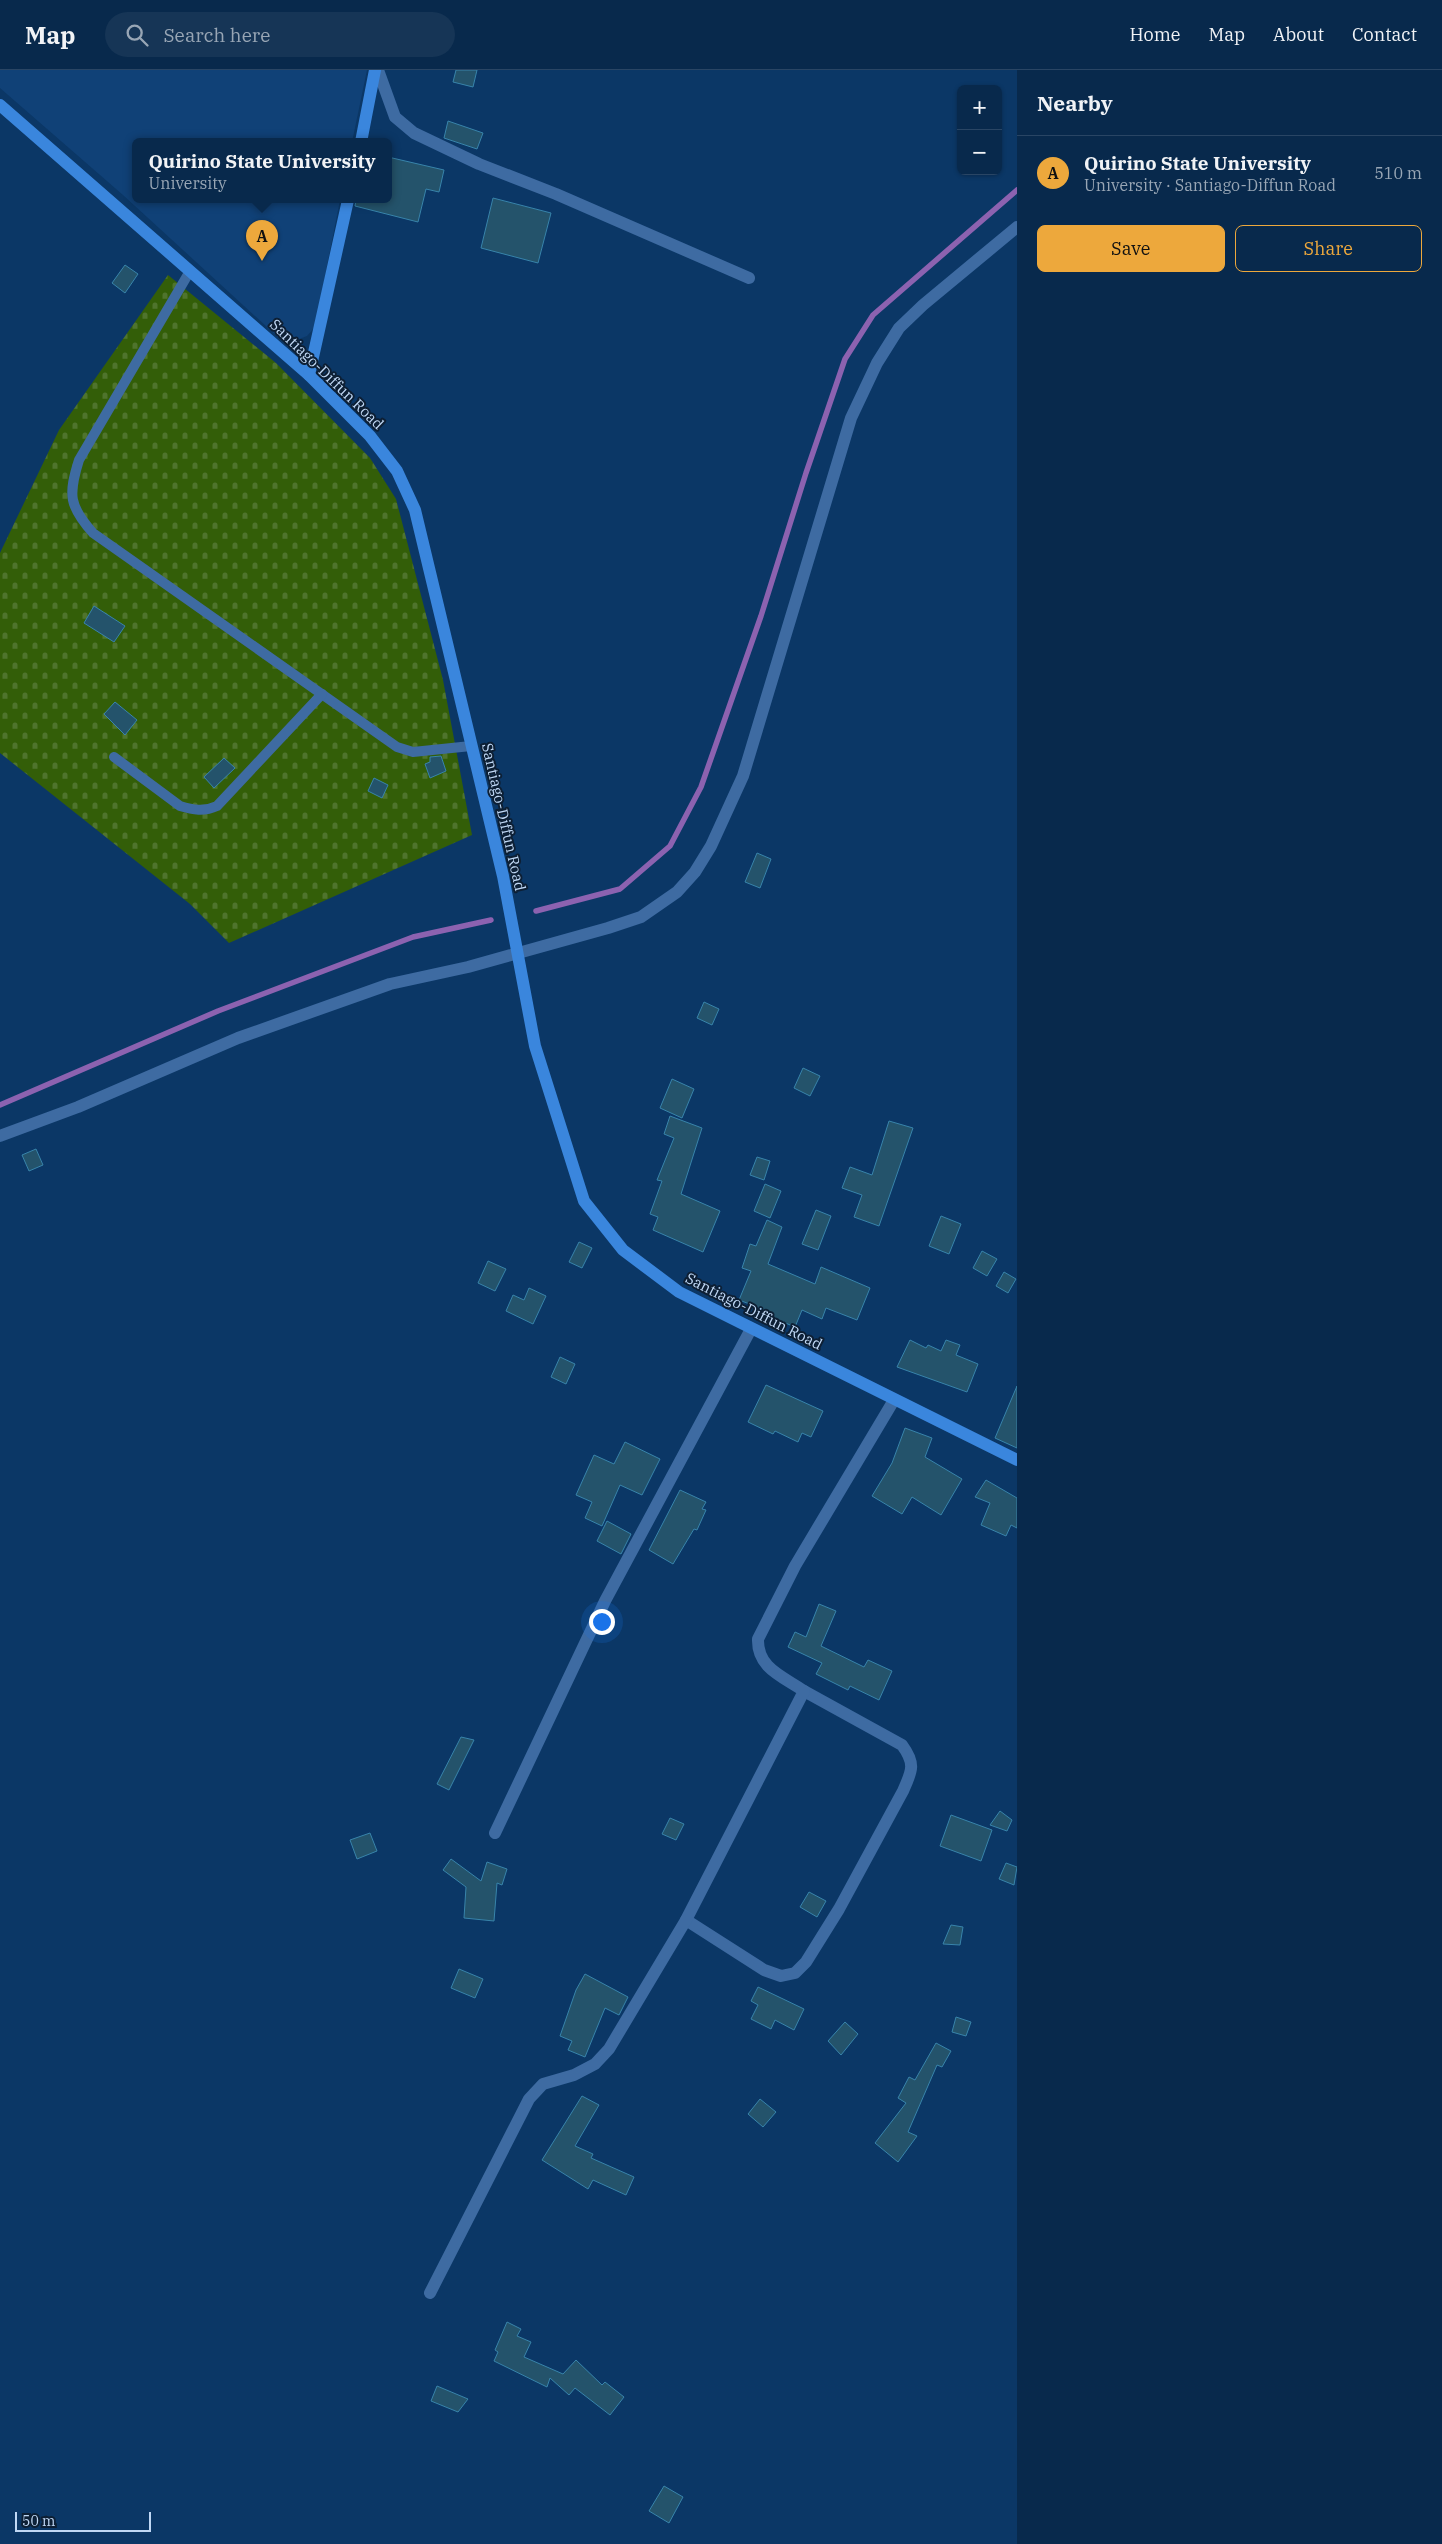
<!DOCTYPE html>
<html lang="en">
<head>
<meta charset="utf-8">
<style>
	:root { --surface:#08294c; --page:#163556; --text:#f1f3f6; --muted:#98a6b5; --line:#294564; --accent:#eda83c }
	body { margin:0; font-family:"IBM Plex Serif",serif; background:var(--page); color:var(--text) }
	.controls { position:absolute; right:15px; top:15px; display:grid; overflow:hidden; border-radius:8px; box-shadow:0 1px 4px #0004 }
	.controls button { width:45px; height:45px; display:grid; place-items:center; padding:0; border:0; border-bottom:1px solid var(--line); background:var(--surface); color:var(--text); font:25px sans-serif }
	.scale { position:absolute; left:15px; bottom:12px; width:136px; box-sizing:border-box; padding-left:5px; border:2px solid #c0d8f5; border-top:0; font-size:14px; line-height:18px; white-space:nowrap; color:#c0d8f5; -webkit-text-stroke:4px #0d1f34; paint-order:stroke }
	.you { position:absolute; left:601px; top:1551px; width:18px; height:18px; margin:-12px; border:4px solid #fff; border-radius:50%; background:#1a73e8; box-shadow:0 0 0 8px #1a73e833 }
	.badge { display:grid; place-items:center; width:32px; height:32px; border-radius:50%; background:var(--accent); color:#111; font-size:16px; font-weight:700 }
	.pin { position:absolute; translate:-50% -41px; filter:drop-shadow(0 1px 2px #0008) }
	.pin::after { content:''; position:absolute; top:26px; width:18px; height:15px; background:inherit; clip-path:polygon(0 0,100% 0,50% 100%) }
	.popup { position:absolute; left:132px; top:68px; width:260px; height:65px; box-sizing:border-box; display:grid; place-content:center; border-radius:8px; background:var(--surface); filter:drop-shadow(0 1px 4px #0005); font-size:16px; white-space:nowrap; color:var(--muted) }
	.popup b { font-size:19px; color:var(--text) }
	.popup::after { content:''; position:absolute; left:50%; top:100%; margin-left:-10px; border:10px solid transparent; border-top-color:var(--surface) }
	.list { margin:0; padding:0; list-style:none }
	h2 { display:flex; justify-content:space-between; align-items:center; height:65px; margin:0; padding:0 20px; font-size:21px }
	h2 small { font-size:16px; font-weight:400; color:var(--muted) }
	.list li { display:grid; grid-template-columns:32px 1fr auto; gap:15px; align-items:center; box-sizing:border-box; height:75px; padding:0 20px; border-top:1px solid var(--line) }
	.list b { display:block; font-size:19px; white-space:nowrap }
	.list p { margin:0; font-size:16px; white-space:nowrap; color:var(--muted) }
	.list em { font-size:16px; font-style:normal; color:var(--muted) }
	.actions { display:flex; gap:10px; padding:15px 20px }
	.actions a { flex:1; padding:11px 0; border:1px solid var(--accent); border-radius:8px; text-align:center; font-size:18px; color:var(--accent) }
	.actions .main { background:var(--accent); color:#111 }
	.icon { flex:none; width:28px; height:28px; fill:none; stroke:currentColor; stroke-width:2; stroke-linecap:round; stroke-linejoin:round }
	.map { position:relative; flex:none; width:1017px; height:2474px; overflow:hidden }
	header { display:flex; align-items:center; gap:30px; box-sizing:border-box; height:70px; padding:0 25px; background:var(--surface); border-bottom:1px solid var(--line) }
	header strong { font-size:24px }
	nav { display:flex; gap:28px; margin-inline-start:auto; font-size:18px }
	.search { width:350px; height:45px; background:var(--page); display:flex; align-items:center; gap:12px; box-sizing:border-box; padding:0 18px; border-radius:28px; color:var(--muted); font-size:19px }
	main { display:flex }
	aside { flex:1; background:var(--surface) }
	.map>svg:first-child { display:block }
</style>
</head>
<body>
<header>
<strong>Map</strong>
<div class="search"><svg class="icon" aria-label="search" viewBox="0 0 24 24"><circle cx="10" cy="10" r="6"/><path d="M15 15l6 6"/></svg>Search here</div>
<nav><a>Home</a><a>Map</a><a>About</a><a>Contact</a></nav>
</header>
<main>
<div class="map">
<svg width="1017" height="2474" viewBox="0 0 1017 2474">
	<defs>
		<pattern id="cemetery-stones" width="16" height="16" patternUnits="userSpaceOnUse" patternTransform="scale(1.25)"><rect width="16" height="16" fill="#335e08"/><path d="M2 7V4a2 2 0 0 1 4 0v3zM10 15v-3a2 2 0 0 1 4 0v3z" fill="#4f742d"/></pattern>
	</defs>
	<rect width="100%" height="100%" fill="#0b3766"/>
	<path fill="#104177" d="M 0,0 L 367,0 L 352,72 L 136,72 L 136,130 L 340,130 L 315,257 L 307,266 L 294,271 L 279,268 L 123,125 L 0,18 Z"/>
	<path fill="url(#cemetery-stones)" d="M 168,205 L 276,293 L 370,388 L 396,429 L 443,610 L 472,765 L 229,873 L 190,834 L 0,683 L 0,483 L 59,360 Z"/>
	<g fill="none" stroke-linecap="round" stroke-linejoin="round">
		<g stroke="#8c62b0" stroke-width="5.5">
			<path d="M 536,841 L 620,819 L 670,776 L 701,717 L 761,546 L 806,403 L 845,289 L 873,245 L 1017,120"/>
			<path d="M 0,1035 L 218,941 L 413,867 L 491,850"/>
		</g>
	</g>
	<g fill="#24536b" stroke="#3884ab">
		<path d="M 456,0 L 477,0 L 473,17 L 453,12 Z"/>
		<path d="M 448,51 L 483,63 L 477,79 L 444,68 Z"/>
		<path d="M 388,87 L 444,100 L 439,122 L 426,119 L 418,152 L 355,136 L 356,130 L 388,130 Z"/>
		<path d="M 493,128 L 551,143 L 538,193 L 481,178 Z"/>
		<path d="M 125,195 L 138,204 L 125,223 L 112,213 Z"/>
		<path d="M 94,536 L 125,556 L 114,572 L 84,553 Z"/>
		<path d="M 115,632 L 137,650 L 125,665 L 104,644 Z"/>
		<path d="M 441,686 L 446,701 L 430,708 L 425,694 L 430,692 L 430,687 Z"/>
		<path d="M 224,688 L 235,698 L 214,718 L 204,707 Z"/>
		<path d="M 374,708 L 388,715 L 382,728 L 368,721 Z"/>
		<path d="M 757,783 L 771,789 L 760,818 L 745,812 Z"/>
		<path d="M 704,932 L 719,939 L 712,955 L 697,948 Z"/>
		<path d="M 803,998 L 820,1006 L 810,1026 L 794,1018 Z"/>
		<path d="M 672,1009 L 694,1019 L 682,1048 L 660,1038 Z"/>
		<path d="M 670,1046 L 702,1058 L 681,1124 L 720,1141 L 703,1182 L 653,1160 L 658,1147 L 650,1144 L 662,1111 L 657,1110 L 674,1068 L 664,1064 Z"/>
		<path d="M 889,1051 L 913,1058 L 879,1156 L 854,1147 L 862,1125 L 842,1118 L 850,1097 L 872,1105 Z"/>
		<path d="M 36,1079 L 43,1095 L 29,1101 L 22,1085 Z"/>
		<path d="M 757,1087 L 770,1091 L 764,1110 L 750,1105 Z"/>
		<path d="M 765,1114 L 781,1121 L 770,1148 L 754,1141 Z"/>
		<path d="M 816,1140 L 831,1146 L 818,1180 L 802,1174 Z"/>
		<path d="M 941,1146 L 961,1154 L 949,1184 L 929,1176 Z"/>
		<path d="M 767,1150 L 782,1157 L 768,1194 L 815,1214 L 821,1197 L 870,1218 L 857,1250 L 826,1238 L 822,1249 L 802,1240 L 795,1257 L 766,1245 L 768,1241 L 739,1230 L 751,1201 L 742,1198 L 750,1174 L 756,1176 Z"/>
		<path d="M 579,1172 L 592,1178 L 582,1198 L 569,1192 Z"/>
		<path d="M 982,1181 L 997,1189 L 987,1206 L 973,1198 Z"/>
		<path d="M 488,1191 L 506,1199 L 495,1221 L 478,1213 Z"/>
		<path d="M 1004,1202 L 1016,1209 L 1008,1223 L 996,1216 Z"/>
		<path d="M 529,1218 L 546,1226 L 533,1254 L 506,1241 L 513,1225 L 524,1230 Z"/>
		<path d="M 910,1270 L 926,1278 L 928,1275 L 941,1281 L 946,1270 L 960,1275 L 956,1285 L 978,1294 L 967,1322 L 897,1297 Z"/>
		<path d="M 560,1287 L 575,1294 L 566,1314 L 551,1307 Z"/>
		<path d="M 766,1315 L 823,1341 L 811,1367 L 802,1363 L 798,1372 L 775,1361 L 773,1364 L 748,1352 Z"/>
		<path d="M 1017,1316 L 1017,1378 L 995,1368 Z"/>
		<path d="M 905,1358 L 932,1368 L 925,1387 L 962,1409 L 941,1445 L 912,1427 L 902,1444 L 872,1426 L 892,1393 Z"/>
		<path d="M 625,1372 L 660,1389 L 642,1425 L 620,1415 L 602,1456 L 585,1448 L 592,1432 L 576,1425 L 594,1385 L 614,1394 Z"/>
		<path d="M 986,1410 L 1017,1428 L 1017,1458 L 1011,1455 L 1006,1466 L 981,1455 L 990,1433 L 975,1427 Z"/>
		<path d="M 680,1420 L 706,1432 L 702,1439 L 706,1440 L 697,1460 L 694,1459 L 673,1494 L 649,1480 Z"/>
		<path d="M 607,1451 L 631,1464 L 621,1484 L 597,1471 Z"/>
		<path d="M 819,1534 L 836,1541 L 821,1576 L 864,1597 L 868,1590 L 892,1601 L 879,1630 L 850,1616 L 848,1620 L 816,1604 L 822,1593 L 788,1577 L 795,1562 L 806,1567 Z"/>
		<path d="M 461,1667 L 474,1670 L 449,1720 L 437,1714 Z"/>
		<path d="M 1000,1741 L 1012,1750 L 1007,1761 L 990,1755 Z"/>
		<path d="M 951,1745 L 992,1760 L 981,1791 L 940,1776 Z"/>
		<path d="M 670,1748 L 684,1754 L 676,1770 L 662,1764 Z"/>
		<path d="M 370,1763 L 377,1781 L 357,1789 L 350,1770 Z"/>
		<path d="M 451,1789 L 481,1811 L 487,1792 L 507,1799 L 502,1815 L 497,1813 L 494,1851 L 464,1848 L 466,1817 L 443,1800 Z"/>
		<path d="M 1006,1793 L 1017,1797 L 1014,1815 L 999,1809 Z"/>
		<path d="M 809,1822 L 826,1831 L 817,1847 L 800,1837 Z"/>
		<path d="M 951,1855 L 963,1857 L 960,1875 L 943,1874 Z"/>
		<path d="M 459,1899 L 483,1909 L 475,1928 L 451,1918 Z"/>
		<path d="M 585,1904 L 628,1927 L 619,1945 L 605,1938 L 585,1987 L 568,1980 L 572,1971 L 560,1966 L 576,1920 Z"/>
		<path d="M 758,1917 L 804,1939 L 794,1960 L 775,1950 L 771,1959 L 751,1949 L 758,1935 L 751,1931 Z"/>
		<path d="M 956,1947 L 971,1952 L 966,1966 L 952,1962 Z"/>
		<path d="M 845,1952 L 858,1964 L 841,1985 L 828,1971 Z"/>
		<path d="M 936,1973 L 951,1981 L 942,1997 L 937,1995 L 908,2062 L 917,2066 L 898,2092 L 875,2073 L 906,2033 L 898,2028 L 909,2007 L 915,2010 Z"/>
		<path d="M 582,2026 L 599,2035 L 575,2076 L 593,2084 L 591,2088 L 634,2107 L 626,2125 L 593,2110 L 588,2119 L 542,2090 Z"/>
		<path d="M 760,2029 L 776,2042 L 763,2057 L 748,2044 Z"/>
		<path d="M 507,2252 L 521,2259 L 517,2266 L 531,2272 L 524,2287 L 563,2304 L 576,2290 L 602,2315 L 605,2312 L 624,2327 L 610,2345 L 575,2318 L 569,2325 L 550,2308 L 547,2317 L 494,2291 L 498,2282 L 495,2280 Z"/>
		<path d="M 437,2316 L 468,2329 L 458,2342 L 431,2331 Z"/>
		<path d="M 664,2416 L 683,2427 L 669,2453 L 649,2441 Z"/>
	</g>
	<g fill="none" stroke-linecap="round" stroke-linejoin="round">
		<g stroke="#3e6ba2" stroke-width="10">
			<path d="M 190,201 L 79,390 C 68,425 69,436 93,463 L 397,677 L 413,682 L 471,676"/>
			<path d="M 114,687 L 180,736 C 193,740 204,742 217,736 L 322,624"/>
		</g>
		<g stroke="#3e6ba2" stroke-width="12">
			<path d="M 378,0 L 395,47 L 414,63 L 479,94 L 556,124 L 749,208"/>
			<path d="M 0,1066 L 78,1037 L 238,968 L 390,914 L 468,897 L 608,858 L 641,847 L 677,822 L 695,802 L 711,776 L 743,706 L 851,348 L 877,293 L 899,258 L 923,235 L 1017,157"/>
			<path d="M 495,1763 L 605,1531 L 751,1259"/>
			<path d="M 686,1850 L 764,1900 L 781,1906 L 795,1903 L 806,1892 L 839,1839 L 903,1721 C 912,1701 916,1694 902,1675 L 804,1621"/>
			<path d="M 430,2223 L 529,2029 L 543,2014 L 574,2005 L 595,1994 L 609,1979 L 686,1850 L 804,1621 C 782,1606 757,1598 758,1569 L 795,1496 L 894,1330"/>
		</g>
		<g stroke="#3a86dd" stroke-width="12">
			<path d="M 0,35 L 309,305 L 370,366 L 397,401 L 415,440 L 503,806 L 535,976 L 584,1131 L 623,1180 L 679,1222 L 1017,1390"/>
			<path d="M 361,72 L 375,0"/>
			<path d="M 309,305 L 348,130"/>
		</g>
	</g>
	<g text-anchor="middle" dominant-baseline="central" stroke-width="4" stroke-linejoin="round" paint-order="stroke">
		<g font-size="15" fill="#c0d8f5" stroke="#0d1f34">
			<text transform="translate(327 304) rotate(44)">Santiago-Diffun Road</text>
			<text transform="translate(504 747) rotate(77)">Santiago-Diffun Road</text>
			<text transform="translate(754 1241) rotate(27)">Santiago-Diffun Road</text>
		</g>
	</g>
</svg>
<div class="controls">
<button>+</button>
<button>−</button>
</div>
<div class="scale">50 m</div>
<div class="you"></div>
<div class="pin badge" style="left:262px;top:191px">A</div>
<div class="popup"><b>Quirino State University</b>University</div>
</div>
<aside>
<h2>Nearby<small></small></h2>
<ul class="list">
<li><span class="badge">A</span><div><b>Quirino State University</b><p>University · Santiago-Diffun Road</p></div><em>510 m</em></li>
</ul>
<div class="actions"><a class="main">Save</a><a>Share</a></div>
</aside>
</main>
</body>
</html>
